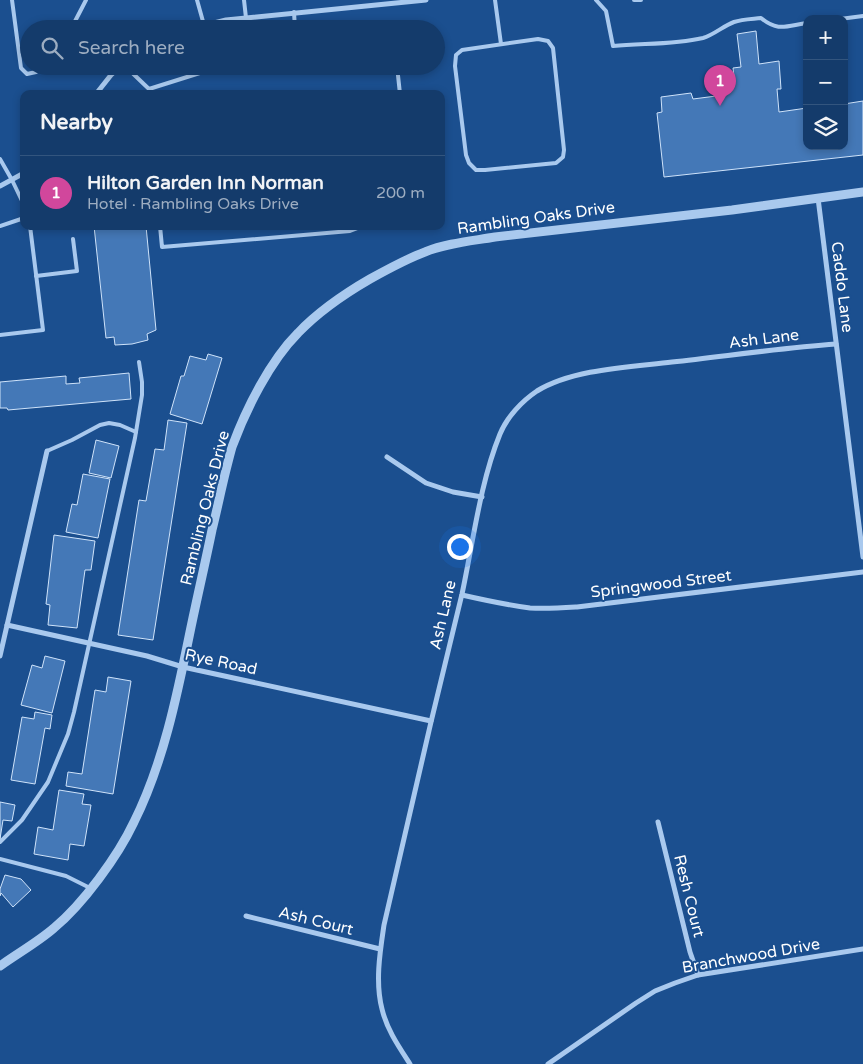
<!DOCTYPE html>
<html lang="en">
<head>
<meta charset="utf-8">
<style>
	:root { --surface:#143b6b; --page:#1d4271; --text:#f1f3f6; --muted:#9dadc1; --line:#33557e; --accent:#95b2f1 }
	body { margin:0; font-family:"Varela Round",sans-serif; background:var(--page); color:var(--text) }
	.controls { position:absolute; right:15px; top:15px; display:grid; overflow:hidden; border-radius:10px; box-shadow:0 2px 8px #0003 }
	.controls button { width:45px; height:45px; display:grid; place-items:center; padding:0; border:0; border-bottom:1px solid var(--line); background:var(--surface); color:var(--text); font:25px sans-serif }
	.you { position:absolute; left:459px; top:546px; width:18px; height:18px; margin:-12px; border:4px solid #fff; border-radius:50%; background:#1a73e8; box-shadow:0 0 0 8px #1a73e833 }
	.badge { display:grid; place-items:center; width:32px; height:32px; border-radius:50%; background:var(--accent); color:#fff; font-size:16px; font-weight:700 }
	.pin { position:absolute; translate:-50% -41px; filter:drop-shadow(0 1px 2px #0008) }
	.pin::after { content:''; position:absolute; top:26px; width:18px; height:15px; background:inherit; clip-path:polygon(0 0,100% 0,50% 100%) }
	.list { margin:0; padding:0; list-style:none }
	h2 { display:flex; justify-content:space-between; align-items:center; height:65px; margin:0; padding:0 20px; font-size:21px }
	h2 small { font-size:16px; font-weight:400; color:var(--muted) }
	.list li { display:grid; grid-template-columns:32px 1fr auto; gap:15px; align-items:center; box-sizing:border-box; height:75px; padding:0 20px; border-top:1px solid var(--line) }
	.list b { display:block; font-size:19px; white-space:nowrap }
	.list p { margin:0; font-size:16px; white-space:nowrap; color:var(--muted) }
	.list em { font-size:16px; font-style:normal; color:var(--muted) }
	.icon { flex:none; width:28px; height:28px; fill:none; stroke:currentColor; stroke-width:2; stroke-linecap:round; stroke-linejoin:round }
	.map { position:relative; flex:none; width:863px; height:1064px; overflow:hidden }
	.search { position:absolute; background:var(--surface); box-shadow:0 2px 8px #0003; left:20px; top:20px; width:425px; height:55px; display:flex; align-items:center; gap:12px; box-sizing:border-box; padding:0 18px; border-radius:28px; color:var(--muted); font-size:19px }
	.panel { position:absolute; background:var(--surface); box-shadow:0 2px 8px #0003; left:20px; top:90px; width:425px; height:140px; border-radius:10px }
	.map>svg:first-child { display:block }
</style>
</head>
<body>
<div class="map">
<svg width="863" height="1064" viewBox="0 0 863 1064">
	<rect width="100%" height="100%" fill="#1b4f8f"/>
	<g fill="#4478b7" stroke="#cfe3fa">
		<path d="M 756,31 L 759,64 L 779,61 L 781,89 L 777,89 L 779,112 L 807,108 L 807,146 L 844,146 L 844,104 L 863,101 L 863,155 L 664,177 L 657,113 L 662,112 L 661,97 L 691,93 L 693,99 L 724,95 L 722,77 L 734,76 L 733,68 L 741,67 L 737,34 Z"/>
		<path d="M 94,226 L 146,226 L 156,330 L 147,334 L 148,340 L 132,344 L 115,345 L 114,337 L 106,338 Z"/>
		<path d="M 208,354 L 222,358 L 202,424 L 170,414 L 181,376 L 184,376 L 190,356 L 206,360 Z"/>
		<path d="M 129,373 L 131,399 L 8,410 L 7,408 L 0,408 L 0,382 L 66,376 L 66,384 L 80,383 L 79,378 Z"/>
		<path d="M 168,420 L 187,423 L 153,640 L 118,635 L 139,500 L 146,501 L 155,449 L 164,450 Z"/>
		<path d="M 96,440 L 119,446 L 111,478 L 89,473 Z"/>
		<path d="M 83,474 L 110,479 L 98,538 L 66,532 L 72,504 L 77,505 Z"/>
		<path d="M 54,535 L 95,541 L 91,570 L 85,570 L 77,628 L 48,625 L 50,605 L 46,604 Z"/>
		<path d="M 45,656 L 65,661 L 52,713 L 21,705 L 32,665 L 42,668 Z"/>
		<path d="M 108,677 L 131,681 L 113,794 L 66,786 L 68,772 L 82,774 L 95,690 L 106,692 Z"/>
		<path d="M 35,712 L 52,715 L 50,729 L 45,728 L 35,784 L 11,780 L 22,717 L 34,719 Z"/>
		<path d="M 59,790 L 84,794 L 82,804 L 91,805 L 84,846 L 70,844 L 68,860 L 34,854 L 38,827 L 53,830 Z"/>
		<path d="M 0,802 L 15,805 L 12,821 L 3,820 L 0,839 Z"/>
		<path d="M 5,875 L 21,879 L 31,890 L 13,907 L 1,893 L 0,896 L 0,889 Z"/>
	</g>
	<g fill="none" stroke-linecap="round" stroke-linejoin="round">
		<g stroke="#a9c9ee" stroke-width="4">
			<path d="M 12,0 L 21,68 L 27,74 L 36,72 L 45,66"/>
			<path d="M 197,0 L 204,25"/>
			<path d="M 244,0 L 246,18"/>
			<path d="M 495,0 L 501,44"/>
			<path d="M 596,0 L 606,11 L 613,46 C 643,43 673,45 703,38 C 714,35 723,26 734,22 C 742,19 752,19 761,18 C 778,32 786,26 807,23"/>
			<path d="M 634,0 L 641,0"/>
			<path d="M 294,12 L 295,29"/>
			<path d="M 840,19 L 863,16"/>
			<path d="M 71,29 L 86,0"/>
			<path d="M 538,39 L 548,41 L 553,48 L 564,150 L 563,157 L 556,163 L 485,170 L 476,170 L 469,163 L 466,155 L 455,66 L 456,55 L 462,50 Z"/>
			<path d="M 125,66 L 149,89 L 149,94"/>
			<path d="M 397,66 L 400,94"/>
			<path d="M 149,89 L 222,66"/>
			<path d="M 0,159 L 12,180 L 24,205"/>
			<path d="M 0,226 L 24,218"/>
			<path d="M 160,226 L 162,247 L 350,231 L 363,226"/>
			<path d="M 36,276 L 77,271 L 73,239"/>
			<path d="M 0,335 L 43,330 L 30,226"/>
			<path d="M 47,451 L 72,440 L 100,425 L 109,423 L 120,425 L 136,432"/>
			<path d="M 0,842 L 22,820 L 48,782 L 68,734 L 74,712 L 135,438 L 142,395 L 142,382 L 139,362"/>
			<path d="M 0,859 L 66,876 L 90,888"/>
		</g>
		<g stroke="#a9c9ee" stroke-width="5">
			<path d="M 190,29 L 226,20 L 426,0"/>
			<path d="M 96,94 L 111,75 L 121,66"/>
			<path d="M 0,186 L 24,173"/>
			<path d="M 818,198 L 863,557"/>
			<path d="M 387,457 L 426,483 L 453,492 L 482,497"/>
			<path d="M 462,595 C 484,600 507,605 530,608 C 546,609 561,608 577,607 L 863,572"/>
			<path d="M 7,625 L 147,656 L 183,667 L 431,721"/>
			<path d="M 0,656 L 47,451"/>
			<path d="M 658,822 L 690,952 L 698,975"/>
			<path d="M 246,916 L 380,949"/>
			<path d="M 410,1064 C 399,1047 387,1030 382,1009 C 375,982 380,952 384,925 C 400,857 415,789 431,722 C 441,679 452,637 462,594 C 473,543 480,483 500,434 C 507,417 522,401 537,391 C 573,369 630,367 672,362 C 727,356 781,348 836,344"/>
			<path d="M 548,1064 L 636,1003 L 655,991 L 675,983 L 698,975 L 863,949"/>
		</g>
		<path stroke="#a9c9ee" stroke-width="9" d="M 0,966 C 18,953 38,942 54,928 C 83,904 118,856 134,822 C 163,764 177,696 190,632 C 197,598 205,564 212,530 C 217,510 221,490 226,470 C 228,462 230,454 232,447 C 246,409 270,361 298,333 C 319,311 344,294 370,279 C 388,269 406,259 425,252 C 447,243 472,241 495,237 L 732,210 L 863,192"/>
	</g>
	<g text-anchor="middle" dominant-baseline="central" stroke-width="4" stroke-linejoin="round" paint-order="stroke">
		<g font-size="16" fill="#fff" stroke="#1b4f8f">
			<text transform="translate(536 218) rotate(-8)">Rambling Oaks Drive</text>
			<text transform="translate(842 287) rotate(83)">Caddo Lane</text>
			<text transform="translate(764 339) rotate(-7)">Ash Lane</text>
			<text transform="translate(205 508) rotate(-76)">Rambling Oaks Drive</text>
			<text transform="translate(661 584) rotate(-7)">Springwood Street</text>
			<text transform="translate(443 615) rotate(-77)">Ash Lane</text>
			<text transform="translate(221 662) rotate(12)">Rye Road</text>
			<text transform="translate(689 896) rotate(76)">Resh Court</text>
			<text transform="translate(316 921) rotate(14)">Ash Court</text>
			<text transform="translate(751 956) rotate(-10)">Branchwood Drive</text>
		</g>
	</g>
</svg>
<div class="controls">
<button>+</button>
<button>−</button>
<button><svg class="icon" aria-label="layers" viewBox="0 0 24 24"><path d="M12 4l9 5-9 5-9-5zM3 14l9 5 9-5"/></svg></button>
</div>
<div class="you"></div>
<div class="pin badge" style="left:720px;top:106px;background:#d1479c">1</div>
<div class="search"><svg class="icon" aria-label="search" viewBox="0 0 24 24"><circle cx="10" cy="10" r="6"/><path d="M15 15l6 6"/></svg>Search here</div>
<section class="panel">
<h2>Nearby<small></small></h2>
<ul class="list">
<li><span class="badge" style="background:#d1479c">1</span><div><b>Hilton Garden Inn Norman</b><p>Hotel · Rambling Oaks Drive</p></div><em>200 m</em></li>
</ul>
</section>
</div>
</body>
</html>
